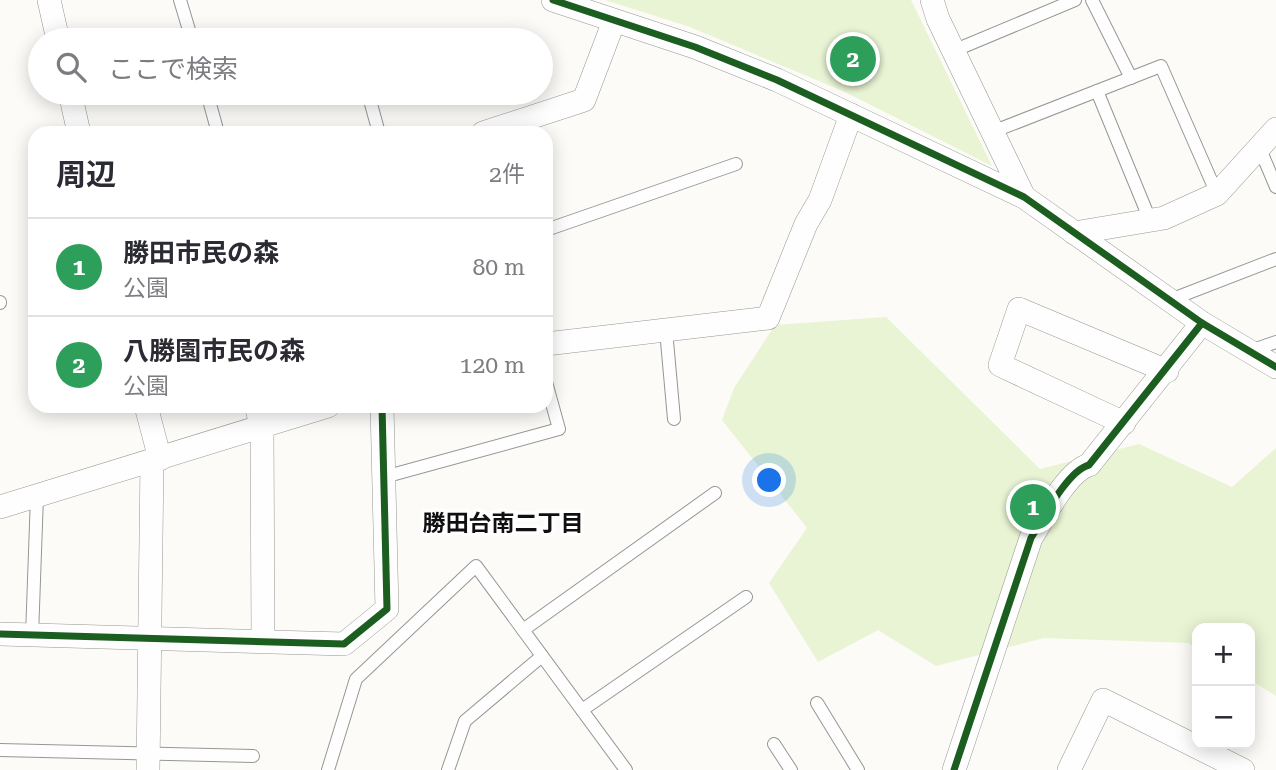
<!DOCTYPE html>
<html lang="ja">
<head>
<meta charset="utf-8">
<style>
	:root { --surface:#fff; --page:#f2f2f3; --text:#2b2b33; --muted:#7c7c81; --line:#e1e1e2; --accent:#636261 }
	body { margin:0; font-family:"Roboto Serif","Noto Sans JP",serif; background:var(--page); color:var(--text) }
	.controls { position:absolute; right:21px; bottom:21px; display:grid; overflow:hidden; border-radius:14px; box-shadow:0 4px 18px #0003 }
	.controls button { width:63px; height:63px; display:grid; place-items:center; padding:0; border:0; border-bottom:2px solid var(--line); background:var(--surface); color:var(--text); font:35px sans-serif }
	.you { position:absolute; left:770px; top:481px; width:24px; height:24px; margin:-18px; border:5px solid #fff; border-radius:50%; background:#1a73e8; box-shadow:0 0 0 10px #1a73e833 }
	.badge { display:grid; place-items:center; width:46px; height:46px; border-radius:50%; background:var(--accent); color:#fff; font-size:23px; font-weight:700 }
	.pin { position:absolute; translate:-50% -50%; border:4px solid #fff; box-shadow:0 2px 7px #0006 }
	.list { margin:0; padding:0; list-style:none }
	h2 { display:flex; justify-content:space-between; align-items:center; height:91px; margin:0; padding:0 28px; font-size:30px }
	h2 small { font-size:23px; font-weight:400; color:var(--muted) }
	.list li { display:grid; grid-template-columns:46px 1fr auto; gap:21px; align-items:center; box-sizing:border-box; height:98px; padding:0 28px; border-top:2px solid var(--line) }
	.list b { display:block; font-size:26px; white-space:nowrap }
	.list p { margin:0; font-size:23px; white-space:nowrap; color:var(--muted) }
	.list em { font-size:23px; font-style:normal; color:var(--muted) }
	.icon { flex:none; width:38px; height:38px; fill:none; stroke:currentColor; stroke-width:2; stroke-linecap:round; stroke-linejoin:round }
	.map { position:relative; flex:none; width:1276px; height:770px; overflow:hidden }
	.search { position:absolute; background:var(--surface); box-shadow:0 4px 18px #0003; left:28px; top:28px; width:525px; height:77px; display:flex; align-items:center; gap:18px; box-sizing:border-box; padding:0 24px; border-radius:38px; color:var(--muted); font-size:26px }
	.panel { position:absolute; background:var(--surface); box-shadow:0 4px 18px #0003; left:28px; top:126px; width:525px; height:287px; border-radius:21px }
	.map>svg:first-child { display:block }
</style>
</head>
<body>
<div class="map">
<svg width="1276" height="770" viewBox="0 0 1276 770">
	<rect width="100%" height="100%" fill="#fcfbf7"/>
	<g fill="#e8f4d4">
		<path d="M 605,0 L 911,0 L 992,166 L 845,92 L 690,27 Z"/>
		<path d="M 886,317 L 1040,469 L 1139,444 L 1232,487 L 1276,448 L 1276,696 L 1250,680 L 1250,628 L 1197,628 L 1197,649 L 1188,643 L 1044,638 L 936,666 L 878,630 L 818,662 L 769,583 L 807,528 L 722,420 L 734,388 L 775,325 Z"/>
	</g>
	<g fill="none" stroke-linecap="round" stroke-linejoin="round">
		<g stroke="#969694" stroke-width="14">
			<g id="lane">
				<path d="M 180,0 L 192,40"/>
				<path d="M 1092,0 L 1131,78"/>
				<path d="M 953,51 L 1075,0"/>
				<path d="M 1097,91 L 1150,220"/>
				<path d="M 207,93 L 218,133"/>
				<path d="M 368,93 L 379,133"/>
				<path d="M 992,132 L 1161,66 L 1217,194"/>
				<path d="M 1260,149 L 1276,187"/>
				<path d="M 546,230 L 736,164"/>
				<path d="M 1170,300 L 1276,259"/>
				<path d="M 0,302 L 0,303"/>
				<path d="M 666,330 L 674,419"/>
				<path d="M 1250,351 L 1276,342"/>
				<path d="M 384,477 L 559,429 L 546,382"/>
				<path d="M 523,630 L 715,493"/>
				<path d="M 32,636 L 37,496"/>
				<path d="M 817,703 L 858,770"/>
				<path d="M 582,710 L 746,597"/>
				<path d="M 774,744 L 791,770"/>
				<path d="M 0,750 L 253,756"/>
				<path d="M 328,770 L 356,679 L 476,566 L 626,770"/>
				<path d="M 448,770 L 465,721 L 542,656"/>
			</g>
		</g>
		<g stroke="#969694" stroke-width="24">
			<g id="street">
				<path d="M 49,0 L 58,40"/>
				<path d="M 553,0 L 695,47 L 777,80 L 1024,197 L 1202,323 L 1276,367"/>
				<path d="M 932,0 L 938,19 L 1024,197"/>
				<path d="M 70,93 L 79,133"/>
				<path d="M 483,133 L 584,100 L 614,21"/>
				<path d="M 1074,233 L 1164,218 L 1217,194 L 1276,129"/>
				<path d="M 546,344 L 768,318 L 806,224 L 820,200 L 851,115"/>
				<path d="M 146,406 L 160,459"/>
				<path d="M 256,406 L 262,427 L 263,641"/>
				<path d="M 1124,423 L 1000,365 L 1019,309 L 1167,371"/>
				<path d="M 0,507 L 328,406"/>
				<path d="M 0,634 L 344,644 L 387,609 L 382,406"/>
				<path d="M 148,770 L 152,461"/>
				<path d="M 954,770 L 1031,538 C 1043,519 1067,471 1089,465 L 1202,323"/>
				<path d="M 1069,770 L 1103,700 L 1243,770"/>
			</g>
		</g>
		<use href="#lane" stroke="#fffefe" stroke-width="12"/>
		<use href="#street" stroke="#fffefe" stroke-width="23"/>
		<g stroke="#fff" stroke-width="11">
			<g id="cycleway">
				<path d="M 553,0 L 695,47 L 777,80 L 1024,197 L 1202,323 L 1276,367"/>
				<path d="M 0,634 L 344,644 L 387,609 L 382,406"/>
				<path d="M 954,770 L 1031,538 C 1043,519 1067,471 1089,465 L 1202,323"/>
			</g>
		</g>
		<use href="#cycleway" stroke="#1b5e20" stroke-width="7"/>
	</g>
	<g text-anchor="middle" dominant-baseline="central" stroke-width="7" stroke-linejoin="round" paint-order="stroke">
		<g font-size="23" font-weight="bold" fill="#101010" stroke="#fff">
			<text x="503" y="523">勝田台南二丁目</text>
		</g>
	</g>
</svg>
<div class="controls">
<button>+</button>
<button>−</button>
</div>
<div class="you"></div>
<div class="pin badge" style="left:1033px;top:507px;background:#2e9e5b">1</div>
<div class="pin badge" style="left:853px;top:59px;background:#2e9e5b">2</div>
<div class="search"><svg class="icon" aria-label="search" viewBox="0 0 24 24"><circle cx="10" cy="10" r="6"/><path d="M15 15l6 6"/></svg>ここで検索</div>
<section class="panel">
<h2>周辺<small>2件</small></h2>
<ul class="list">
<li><span class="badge" style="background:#2e9e5b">1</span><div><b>勝田市民の森</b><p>公園</p></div><em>80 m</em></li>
<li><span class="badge" style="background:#2e9e5b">2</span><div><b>八勝園市民の森</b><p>公園</p></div><em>120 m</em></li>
</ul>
</section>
</div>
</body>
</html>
